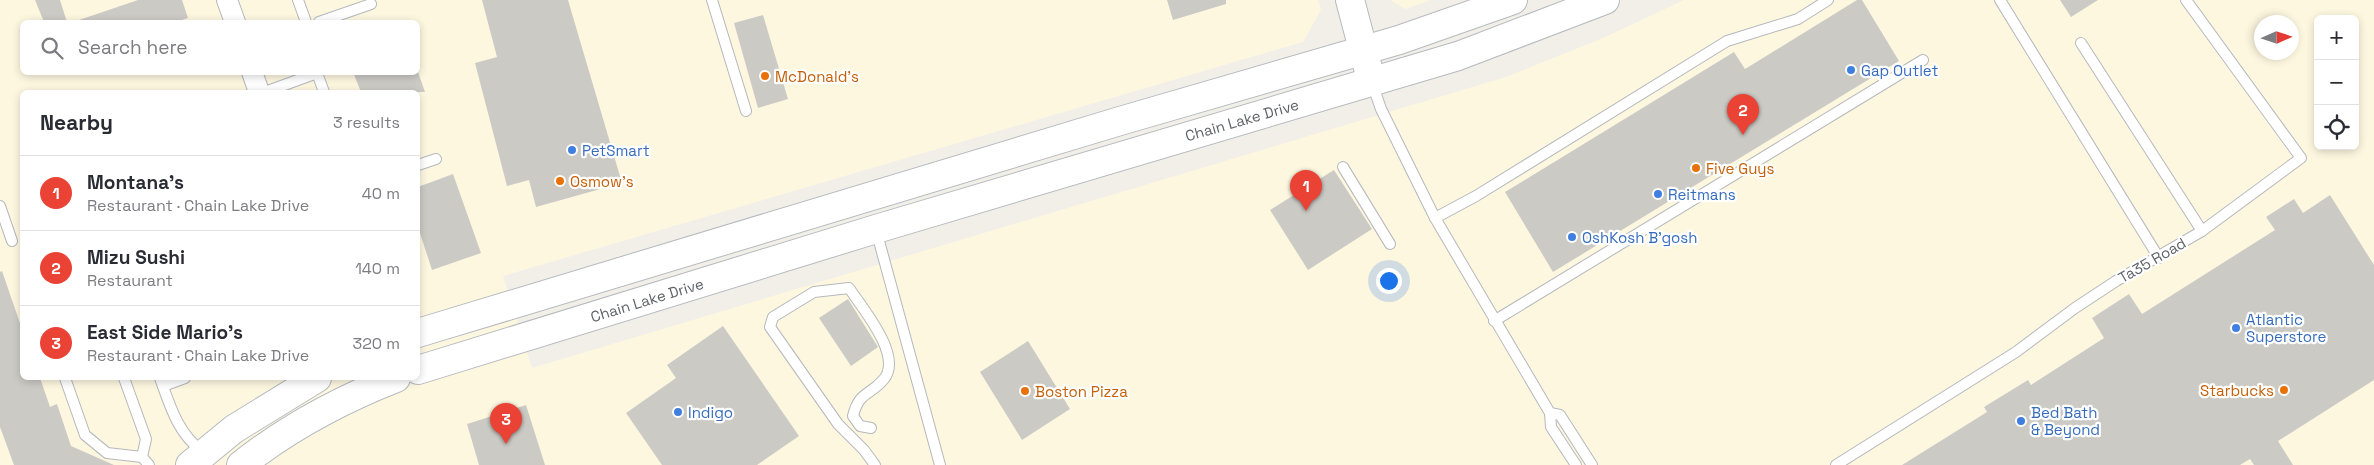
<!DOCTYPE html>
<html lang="en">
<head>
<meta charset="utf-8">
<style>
	:root { --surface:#fff; --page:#f7f7f7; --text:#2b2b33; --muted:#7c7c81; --line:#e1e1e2; --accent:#ea4335 }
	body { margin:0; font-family:"Space Grotesk",sans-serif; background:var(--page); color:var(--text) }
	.controls { position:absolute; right:15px; top:15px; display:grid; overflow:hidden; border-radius:8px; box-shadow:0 2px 8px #0003 }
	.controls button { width:45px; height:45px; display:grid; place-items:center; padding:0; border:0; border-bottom:1px solid var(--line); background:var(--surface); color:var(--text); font:25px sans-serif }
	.compass { position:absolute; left:2254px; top:15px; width:45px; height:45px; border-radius:50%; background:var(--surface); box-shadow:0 2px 8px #0003; rotate:87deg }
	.you { position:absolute; left:1388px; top:280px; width:18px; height:18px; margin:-12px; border:4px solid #fff; border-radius:50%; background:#1a73e8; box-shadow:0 0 0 8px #1a73e833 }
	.badge { display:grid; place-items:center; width:32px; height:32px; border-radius:50%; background:var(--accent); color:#fff; font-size:16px; font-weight:700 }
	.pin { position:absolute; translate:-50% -41px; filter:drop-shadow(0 1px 2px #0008) }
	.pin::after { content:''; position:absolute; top:26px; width:18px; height:15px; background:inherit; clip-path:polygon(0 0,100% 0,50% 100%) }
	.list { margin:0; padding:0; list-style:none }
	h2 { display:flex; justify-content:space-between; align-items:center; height:65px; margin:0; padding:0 20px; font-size:21px }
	h2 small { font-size:16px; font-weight:400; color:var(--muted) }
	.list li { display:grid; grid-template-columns:32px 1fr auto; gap:15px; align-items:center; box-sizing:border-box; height:75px; padding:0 20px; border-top:1px solid var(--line) }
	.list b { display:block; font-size:19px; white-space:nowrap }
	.list p { margin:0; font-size:16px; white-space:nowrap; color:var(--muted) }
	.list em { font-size:16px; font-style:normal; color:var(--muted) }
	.icon { flex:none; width:28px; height:28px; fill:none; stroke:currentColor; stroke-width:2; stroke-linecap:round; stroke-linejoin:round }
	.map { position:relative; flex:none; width:2374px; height:465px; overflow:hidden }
	.search { position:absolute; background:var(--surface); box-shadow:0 2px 8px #0003; left:20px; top:20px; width:400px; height:55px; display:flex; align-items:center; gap:12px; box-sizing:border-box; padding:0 18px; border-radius:8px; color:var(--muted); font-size:19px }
	.panel { position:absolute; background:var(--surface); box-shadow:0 2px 8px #0003; left:20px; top:90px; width:400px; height:290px; border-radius:8px }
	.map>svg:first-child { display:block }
</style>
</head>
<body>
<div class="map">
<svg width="2374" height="465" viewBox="0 0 2374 465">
	<rect width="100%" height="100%" fill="#f1efe8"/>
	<g fill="#fef7e0" fill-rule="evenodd">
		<path d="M 0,0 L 1318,0 L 1321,10 L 1303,42 L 503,276 L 532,368 L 1506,77 L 1601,39 L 1684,0 L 2374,0 L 2374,465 L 0,465 ZM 2318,19 L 2355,19 L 2355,146 L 2318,146 ZM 22,22 L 418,22 L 418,72 L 22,72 ZM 2262,22 L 2292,22 L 2292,52 L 2262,52 ZM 22,92 L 418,92 L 418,378 L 22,378 Z"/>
		<path d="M 1390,0 L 1431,0 L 1405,9 Z"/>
	</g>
	<g fill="#cccac5">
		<path d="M 35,0 L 60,0 L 67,22 L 44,22 Z"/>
		<path d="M 138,0 L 182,0 L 188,18 L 176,22 L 80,22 L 79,20 Z"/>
		<path d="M 482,0 L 568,0 L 622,183 L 536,207 L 529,180 L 507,186 L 475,63 L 497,57 Z"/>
		<path d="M 1167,0 L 1226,0 L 1226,4 L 1173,20 Z"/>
		<path d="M 1857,0 L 1862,0 L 1899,61 L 1553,272 L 1505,192 L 1734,52 L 1745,69 Z"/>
		<path d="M 2060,0 L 2098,0 L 2071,17 Z"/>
		<path d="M 763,15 L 788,99 L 758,108 L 734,23 Z"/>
		<path d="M 353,72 L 418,72 L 425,92 L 361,92 Z"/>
		<path d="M 1334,170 L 1372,229 L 1308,270 L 1270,210 Z"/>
		<path d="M 453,174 L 481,253 L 432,270 L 418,227 L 418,187 Z"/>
		<path d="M 2330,195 L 2374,265 L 2374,380 L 2278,441 L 2293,465 L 2254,465 L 2250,459 L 2240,465 L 1902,465 L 1987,412 L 1984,407 L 2028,380 L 2031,385 L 2104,338 L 2092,318 L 2129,294 L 2142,314 L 2275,230 L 2266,217 L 2294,199 L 2303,213 Z"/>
		<path d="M 2,271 L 22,329 L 22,378 L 40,378 L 50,407 L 57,404 L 71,446 L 114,465 L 14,465 L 0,427 L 0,272 Z"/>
		<path d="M 848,299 L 878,347 L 851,366 L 819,318 Z"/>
		<path d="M 723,326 L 799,436 L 757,465 L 662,465 L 626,413 L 676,378 L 667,365 Z"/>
		<path d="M 1028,341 L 1070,409 L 1022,440 L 980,372 Z"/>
		<path d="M 526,405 L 545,465 L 479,465 L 467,424 Z"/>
	</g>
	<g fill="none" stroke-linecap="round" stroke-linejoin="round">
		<g stroke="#b5b8bc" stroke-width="12">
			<g id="lane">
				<path d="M 298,0 L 306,22"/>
				<path d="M 712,0 L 746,111"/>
				<path d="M 2000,0 L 2159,258"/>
				<path d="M 319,22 L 371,4"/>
				<path d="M 2081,43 L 2202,231"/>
				<path d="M 1372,83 L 1381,109 L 1435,218 L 1550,413 L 1551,427 L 1576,465"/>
				<path d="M 265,92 L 317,73 L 324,92"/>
				<path d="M 418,165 L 436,159"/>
				<path d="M 1343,167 L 1390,244"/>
				<path d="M 0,206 L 12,241"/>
				<path d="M 1435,218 L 1476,196 L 1727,41 L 1798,19 L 1828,0"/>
				<path d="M 876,230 L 940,465"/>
				<path d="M 1494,321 L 1923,60"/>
				<path d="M 65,378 L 85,435 L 107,453 L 142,457 L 149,465"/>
				<path d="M 124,378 L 146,439 L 142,457"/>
				<path d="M 160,378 C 170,406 178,434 203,452"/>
				<path d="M 163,386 L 185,378"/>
				<path d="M 1550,413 L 1560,415 L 1592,465"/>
				<path d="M 871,428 L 860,426 L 853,416 C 859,391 870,396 884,379 C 903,356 863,309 849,288 L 814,292 L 773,317 L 770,327 L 838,424 L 864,450 L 875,465"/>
				<path d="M 1836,465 L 2016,352 L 2075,308 L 2116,281 L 2202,231 L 2301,158 L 2186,0"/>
			</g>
		</g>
		<g stroke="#b5b8bc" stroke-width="22">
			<g id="street">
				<path d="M 227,0 L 235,22"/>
				<path d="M 252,72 L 259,92"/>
			</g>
		</g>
		<g stroke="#b6babf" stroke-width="30">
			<g id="secondary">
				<path d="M 1350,0 L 1368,68"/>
				<path d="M 418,333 L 1120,121 L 1399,40 L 1513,0"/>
				<path d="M 418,370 L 876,229 L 1458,56 L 1605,0"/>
				<path d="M 190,465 L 234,429 L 317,378"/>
				<path d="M 241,465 C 289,427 340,400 396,378"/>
			</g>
		</g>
		<use href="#lane" stroke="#fff" stroke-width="10"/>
		<use href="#street" stroke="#fff" stroke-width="20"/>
		<use href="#secondary" stroke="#fff" stroke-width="28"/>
	</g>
	<g fill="#3f7fe0" stroke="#fff" stroke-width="2">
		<circle cx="1851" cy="70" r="5"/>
		<circle cx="572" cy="150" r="5"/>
		<circle cx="1658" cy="194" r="5"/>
		<circle cx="1572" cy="237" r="5"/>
		<circle cx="2236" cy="328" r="5"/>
		<circle cx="678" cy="412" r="5"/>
		<circle cx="2021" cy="421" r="5"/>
	</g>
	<g fill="#e8710a" stroke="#fff" stroke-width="2">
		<circle cx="765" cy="76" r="5"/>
		<circle cx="1696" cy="168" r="5"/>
		<circle cx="560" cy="181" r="5"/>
		<circle cx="2284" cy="390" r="5"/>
		<circle cx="1025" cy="391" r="5"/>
	</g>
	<g text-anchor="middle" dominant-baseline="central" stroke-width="4.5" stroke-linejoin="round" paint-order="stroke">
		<g font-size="15" fill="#366cbe" stroke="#fff" text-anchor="start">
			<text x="1861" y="70">Gap Outlet</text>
			<text x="582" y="150">PetSmart</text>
			<text x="1668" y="194">Reitmans</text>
			<text x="1582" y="237">OshKosh B'gosh</text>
			<text x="2246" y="319">Atlantic<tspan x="2246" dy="17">Superstore</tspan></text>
			<text x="688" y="412">Indigo</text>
			<text x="2031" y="412">Bed Bath<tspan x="2031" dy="17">&amp; Beyond</tspan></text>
		</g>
		<g font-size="15" fill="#c56008" stroke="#fff" text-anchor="start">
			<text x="775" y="76">McDonald's</text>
			<text x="1706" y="168">Five Guys</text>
			<text x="570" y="181">Osmow's</text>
			<text x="2274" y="390" text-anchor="end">Starbucks</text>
			<text x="1035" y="391">Boston Pizza</text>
		</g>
		<g font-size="15" fill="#5f6368" stroke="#fff">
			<text transform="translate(1242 120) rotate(-16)">Chain Lake Drive</text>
			<text transform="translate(2152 260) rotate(-30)">Ta35 Road</text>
			<text transform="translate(647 300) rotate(-17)">Chain Lake Drive</text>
		</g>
	</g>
</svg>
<div class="controls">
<button>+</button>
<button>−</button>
<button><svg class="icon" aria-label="locate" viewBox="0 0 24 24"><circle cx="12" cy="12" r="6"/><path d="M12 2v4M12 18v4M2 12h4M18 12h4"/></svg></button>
</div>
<svg class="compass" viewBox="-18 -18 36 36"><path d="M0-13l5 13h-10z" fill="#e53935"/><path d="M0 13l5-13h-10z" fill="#7c7c81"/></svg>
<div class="you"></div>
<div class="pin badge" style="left:1306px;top:211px">1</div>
<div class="pin badge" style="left:1743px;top:135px">2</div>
<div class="pin badge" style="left:506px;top:444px">3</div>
<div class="search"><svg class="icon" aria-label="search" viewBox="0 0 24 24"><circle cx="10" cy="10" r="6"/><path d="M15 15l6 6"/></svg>Search here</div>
<section class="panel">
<h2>Nearby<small>3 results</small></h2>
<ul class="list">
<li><span class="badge">1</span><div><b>Montana's</b><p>Restaurant · Chain Lake Drive</p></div><em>40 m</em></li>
<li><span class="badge">2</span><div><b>Mizu Sushi</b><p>Restaurant</p></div><em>140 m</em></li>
<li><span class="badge">3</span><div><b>East Side Mario's</b><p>Restaurant · Chain Lake Drive</p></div><em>320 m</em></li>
</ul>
</section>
</div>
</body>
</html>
